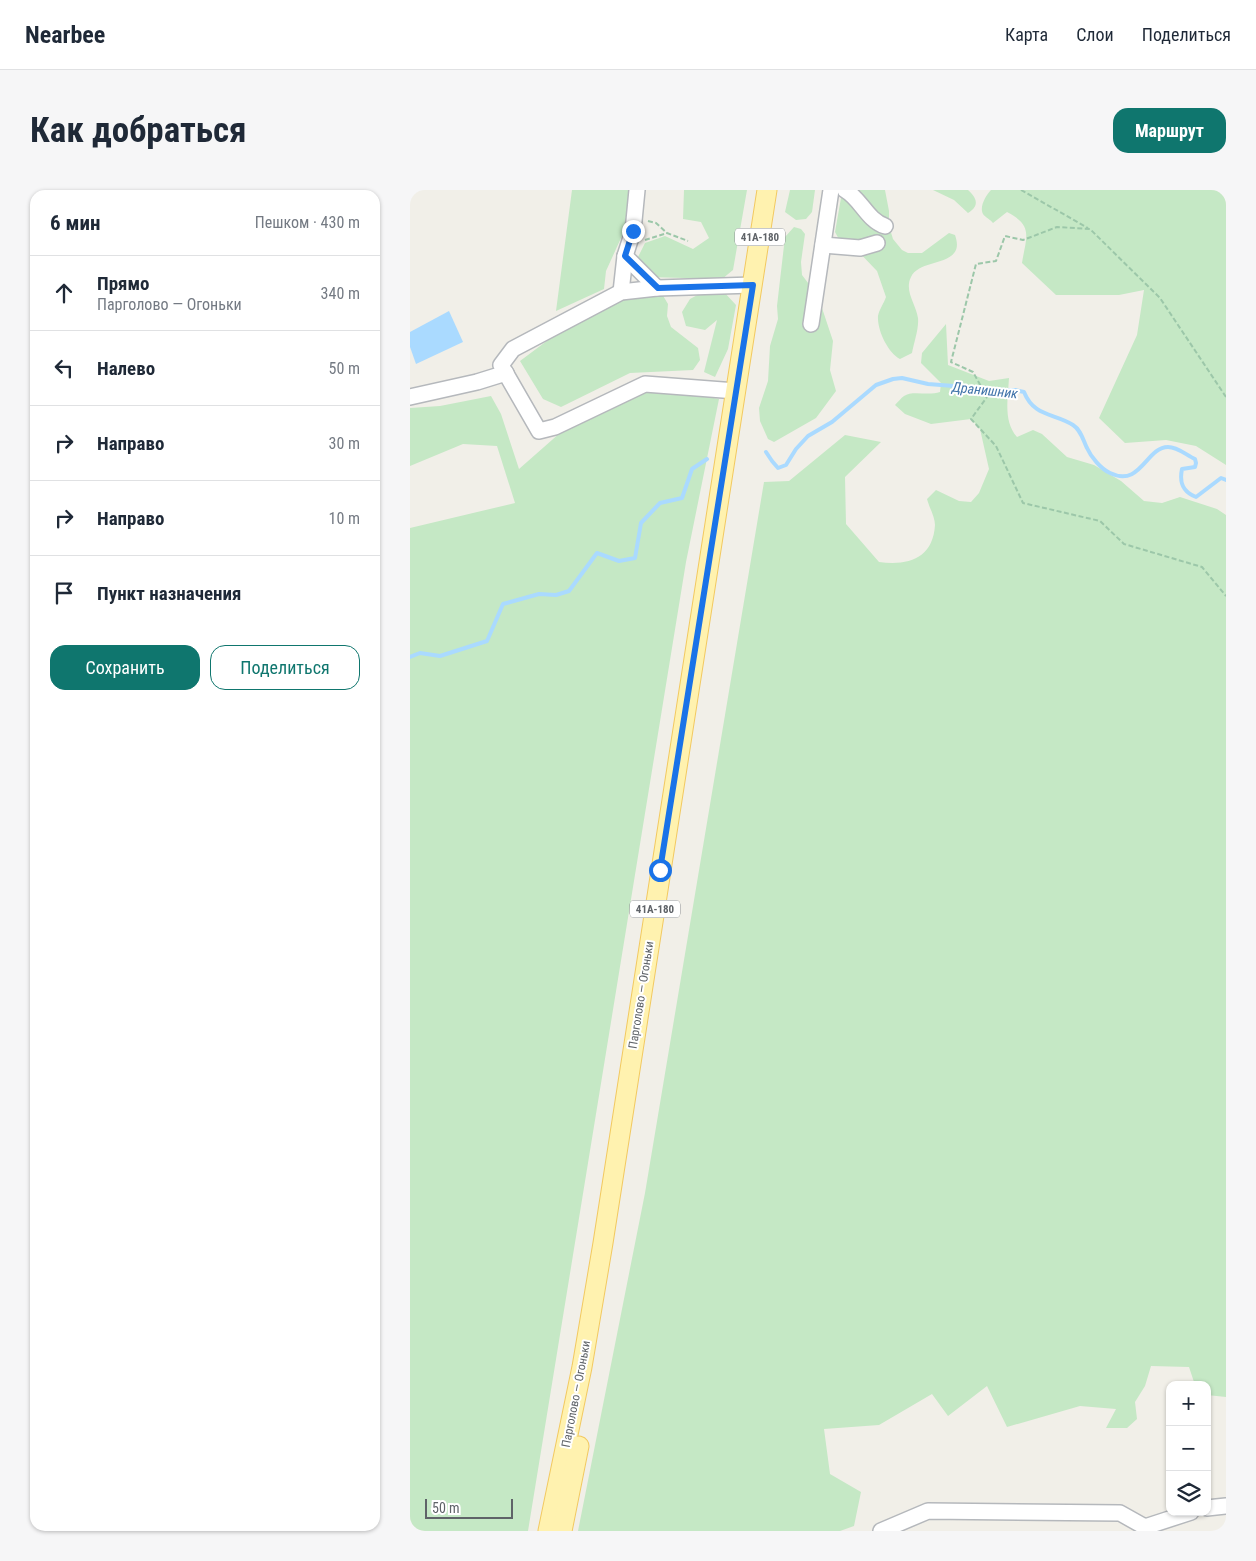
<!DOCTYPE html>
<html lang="ru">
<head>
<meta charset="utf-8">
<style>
	:root { --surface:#fff; --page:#f6f6f7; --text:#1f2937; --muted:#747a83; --line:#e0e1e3; --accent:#0f766e }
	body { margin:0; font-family:"Roboto Condensed",sans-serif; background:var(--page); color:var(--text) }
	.controls { position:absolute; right:15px; bottom:15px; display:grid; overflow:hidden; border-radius:10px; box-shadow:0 1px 4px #0004 }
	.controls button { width:45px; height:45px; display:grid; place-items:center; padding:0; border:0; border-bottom:1px solid var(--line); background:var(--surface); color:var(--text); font:25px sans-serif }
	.scale { position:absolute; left:15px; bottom:12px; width:88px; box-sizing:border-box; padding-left:5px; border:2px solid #5f6368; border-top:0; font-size:14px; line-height:18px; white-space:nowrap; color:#5f6368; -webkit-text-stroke:4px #fff; paint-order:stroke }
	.stop { position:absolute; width:15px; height:15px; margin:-11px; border:4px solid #1a73e8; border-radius:50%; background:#fff }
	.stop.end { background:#1a73e8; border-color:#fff; box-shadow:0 1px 5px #0008 }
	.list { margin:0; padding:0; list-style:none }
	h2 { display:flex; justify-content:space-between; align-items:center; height:65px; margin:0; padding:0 20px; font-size:21px }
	h2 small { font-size:16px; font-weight:400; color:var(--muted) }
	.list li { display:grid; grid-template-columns:32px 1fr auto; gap:15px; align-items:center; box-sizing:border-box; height:75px; padding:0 20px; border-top:1px solid var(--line) }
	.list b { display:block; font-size:19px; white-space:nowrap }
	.list p { margin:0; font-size:16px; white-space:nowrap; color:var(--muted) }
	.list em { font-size:16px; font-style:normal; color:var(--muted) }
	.actions { display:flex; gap:10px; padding:15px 20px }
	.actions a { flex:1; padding:11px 0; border:1px solid var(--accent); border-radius:15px; text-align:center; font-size:18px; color:var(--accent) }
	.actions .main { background:var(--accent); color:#fff }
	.icon { flex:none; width:28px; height:28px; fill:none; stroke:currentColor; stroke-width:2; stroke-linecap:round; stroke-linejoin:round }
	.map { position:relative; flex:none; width:816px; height:1341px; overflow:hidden; border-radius:15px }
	header { display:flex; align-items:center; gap:30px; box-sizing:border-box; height:70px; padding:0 25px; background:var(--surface); border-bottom:1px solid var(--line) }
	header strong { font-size:24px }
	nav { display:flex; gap:28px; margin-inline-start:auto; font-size:18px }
	.intro { display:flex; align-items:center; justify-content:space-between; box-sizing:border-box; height:120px; padding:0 30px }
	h1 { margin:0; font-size:35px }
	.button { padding:12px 22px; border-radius:15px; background:var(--accent); color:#fff; font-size:18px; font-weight:700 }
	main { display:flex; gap:30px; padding:0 30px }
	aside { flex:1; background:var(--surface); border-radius:15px; box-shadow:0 1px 4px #0004 }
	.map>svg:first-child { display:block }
</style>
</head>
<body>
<header>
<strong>Nearbee</strong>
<nav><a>Карта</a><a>Слои</a><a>Поделиться</a></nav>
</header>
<div class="intro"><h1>Как добраться</h1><a class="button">Маршрут</a></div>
<main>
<aside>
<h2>6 мин<small>Пешком · 430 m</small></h2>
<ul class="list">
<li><svg class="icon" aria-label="ahead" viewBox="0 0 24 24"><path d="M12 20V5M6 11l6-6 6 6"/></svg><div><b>Прямо</b><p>Парголово — Огоньки</p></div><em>340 m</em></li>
<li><svg class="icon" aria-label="left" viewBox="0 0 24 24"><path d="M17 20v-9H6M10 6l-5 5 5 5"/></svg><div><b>Налево</b></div><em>50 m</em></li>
<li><svg class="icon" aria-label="right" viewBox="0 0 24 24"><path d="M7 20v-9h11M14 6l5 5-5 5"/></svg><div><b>Направо</b></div><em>30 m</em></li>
<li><svg class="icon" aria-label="right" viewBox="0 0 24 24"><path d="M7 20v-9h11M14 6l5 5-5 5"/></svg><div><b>Направо</b></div><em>10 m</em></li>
<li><svg class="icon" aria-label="arrive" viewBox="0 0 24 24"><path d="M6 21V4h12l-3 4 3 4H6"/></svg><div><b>Пункт назначения</b></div></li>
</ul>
<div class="actions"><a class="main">Сохранить</a><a>Поделиться</a></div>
</aside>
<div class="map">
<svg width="816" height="1341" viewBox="0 0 816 1341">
	<rect width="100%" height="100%" fill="#f1efe8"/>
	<g fill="#c5e8c5">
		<path d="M 162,0 L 220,0 L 216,37 L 196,81 L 194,99 L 146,121 Z"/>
		<path d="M 274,0 L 337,0 L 323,80 L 312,89 L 237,87 L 227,69 L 235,53 L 255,46 L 283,59 L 299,48 L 291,32 L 273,29 Z"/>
		<path d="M 380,0 L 405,0 L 402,22 L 396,29 L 386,30 L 375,22 Z"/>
		<path d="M 430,0 L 475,0 L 479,21 L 479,36 L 483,49 L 492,60 L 498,63 L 512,63 L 539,43 L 545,45 C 557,78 510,67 501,87 C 494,101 506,114 508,128 C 509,139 504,152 502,163 L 490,169 C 478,163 467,140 468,126 C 469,120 474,113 476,107 L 467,81 L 444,57 L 431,53 L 425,42 L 431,8 Z"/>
		<path d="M 523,0 L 558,0 C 567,8 570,16 558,23 L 544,10 Z"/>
		<path d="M 581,0 L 816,0 L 816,275 L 786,256 L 756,250 L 715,253 L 689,228 L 727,145 L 734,100 L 709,105 L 646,105 L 612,73 C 616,47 624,36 597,22 L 583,33 C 581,30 575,27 573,24 C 569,17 576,5 581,0 Z"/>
		<path d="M 384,37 L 391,39 L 395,44 L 391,72 L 392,85 L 408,106 L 423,151 L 420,180 L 426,201 L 406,228 L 364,252 L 358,249 L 350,231 L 349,218 L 358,191 L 360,156 L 368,129 L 367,116 L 375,47 Z"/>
		<path d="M 295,101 L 313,101 L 326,115 L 318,159 L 305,187 L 294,182 L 307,130 L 295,140 L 276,136 L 272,122 L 280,109 Z"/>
		<path d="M 227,102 L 252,104 L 258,114 L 257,126 L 261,137 L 288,158 L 290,170 L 283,180 L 220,183 L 151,217 L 133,209 L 110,171 L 169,127 Z"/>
		<path d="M 536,134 L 538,175 L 579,191 L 599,188 C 598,208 593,231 607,247 L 623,240 L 632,244 L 657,267 L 684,275 L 711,291 L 734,311 L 752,313 L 770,307 L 807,319 L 816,325 L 816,1207 L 797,1205 L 797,1195 L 785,1195 L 779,1177 L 741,1176 L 735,1196 L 725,1212 L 727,1229 L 717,1238 L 696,1238 L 706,1219 L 670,1216 L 597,1237 L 577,1196 L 538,1226 L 522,1204 L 469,1235 L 414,1239 L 420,1284 L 451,1302 L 444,1336 L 430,1341 L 168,1341 L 235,1003 L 354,292 L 379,291 L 435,245 L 471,252 L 435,287 L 436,334 L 469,372 C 499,376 523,368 525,335 C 525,327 519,317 517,309 L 526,300 L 549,311 L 561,312 L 569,303 L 579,279 L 570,239 L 561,229 L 521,234 L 495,224 L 485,215 C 488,212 491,208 494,206 C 502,200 518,206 530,202 L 531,193 L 511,173 L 512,163 Z"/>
		<path d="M 272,202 L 309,209 L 276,372 L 118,1341 L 0,1341 L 0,338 L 105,313 L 87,256 L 53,254 L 0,276 L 0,218 L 30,216 L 81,206 L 91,224 L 109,279 L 159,235 L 228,203 Z"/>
	</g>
	<path fill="#aadaff" d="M 39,121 L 53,152 L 6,174 L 0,157 L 0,142 Z"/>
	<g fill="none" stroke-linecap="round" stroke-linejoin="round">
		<g stroke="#aadaff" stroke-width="4">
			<path d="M 356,262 L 362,271 L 368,278 L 376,275 L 386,259 L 398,246 L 422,232 L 466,195 L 483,189 L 492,188 L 518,194 L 595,200 L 605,200 L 614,202 C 624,227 644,223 663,235 C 671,240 673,250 677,258 C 681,267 691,279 700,283 C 731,298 736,257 758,257 C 768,257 776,265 785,269 L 786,273 L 785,277 L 772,279 C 769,293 773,302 786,307 L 811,288 L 816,290"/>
			<path d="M 0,467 L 10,463 L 30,466 L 77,451 L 93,414 L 129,404 L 146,405 L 159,401 L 187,363 L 209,371 L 225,368 L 231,333 L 250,313 L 272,308 L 282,279 L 297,269"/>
		</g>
		<g stroke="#b5b8bc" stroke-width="18">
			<g id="minor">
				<path d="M 435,0 C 451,9 457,30 475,36"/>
				<path d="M 413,55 L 450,58 L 467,53"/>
				<path d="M 215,66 L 247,98"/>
				<path d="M 211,102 L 215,66 L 223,41 L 227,0"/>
				<path d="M 401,134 L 421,0"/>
				<path d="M 326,201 L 235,194 L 145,237 L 129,241 L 91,175 L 103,159 L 211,102 L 247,98 L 343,95"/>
				<path d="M 0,207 L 67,192 L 96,183"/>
				<path d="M 797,1318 L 816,1316"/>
				<path d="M 471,1341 L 518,1321 L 710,1323 L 735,1337 L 781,1322"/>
			</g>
		</g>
		<g stroke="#f2c960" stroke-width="21">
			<g id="major">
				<path d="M 138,1341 L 172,1177 L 193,1053 L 357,0"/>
				<path d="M 152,1341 L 169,1256"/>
			</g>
		</g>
		<g stroke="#9cc7a9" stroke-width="2" stroke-dasharray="5 2.5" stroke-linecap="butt">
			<path d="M 611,0 L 678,38"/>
			<path d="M 238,31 L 246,33 L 257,43 L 278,51"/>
			<path d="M 235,50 L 257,43"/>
			<path d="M 816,207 L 750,108 L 680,39 L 647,37 L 613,50 L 595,46 L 586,71 L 566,74 L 541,172 L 563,182 L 577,207 L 561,229 L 586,256 L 613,313 L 690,331 L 714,354 L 792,377 L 816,406"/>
		</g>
		<use href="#minor" stroke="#fff" stroke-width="15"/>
		<use href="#major" stroke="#fff2af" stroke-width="19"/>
	</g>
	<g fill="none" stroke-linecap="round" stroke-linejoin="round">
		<path stroke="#1a73e8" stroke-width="6" d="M 223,41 L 215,66 L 248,98 L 343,95 L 250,680"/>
	</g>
	<g text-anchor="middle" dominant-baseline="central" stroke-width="4" stroke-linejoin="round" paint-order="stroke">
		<g fill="#fff" stroke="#8f9295" stroke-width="1">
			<rect x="325" y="38.5" width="50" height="17" rx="4"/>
			<rect x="220" y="710.5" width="50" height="17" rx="4"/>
		</g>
		<g font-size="11" font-weight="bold" fill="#5f6368">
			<text x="350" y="47">41А-180</text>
			<text x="245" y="719">41А-180</text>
		</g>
		<g font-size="12" fill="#5f6368" stroke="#fff">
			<text transform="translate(231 805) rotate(-81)">Парголово — Огоньки</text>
			<text transform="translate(166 1204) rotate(-79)">Парголово — Огоньки</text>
		</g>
		<g font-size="14" font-style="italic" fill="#4174aa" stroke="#fff">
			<text transform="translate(575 200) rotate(6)">Дранишник</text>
		</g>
	</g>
</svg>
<div class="controls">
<button>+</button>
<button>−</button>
<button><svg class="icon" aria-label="layers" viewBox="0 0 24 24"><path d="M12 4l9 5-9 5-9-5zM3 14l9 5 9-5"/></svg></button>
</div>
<div class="scale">50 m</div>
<div class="stop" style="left:250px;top:680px"></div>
<div class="stop end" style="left:223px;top:41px"></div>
</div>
</main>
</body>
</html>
